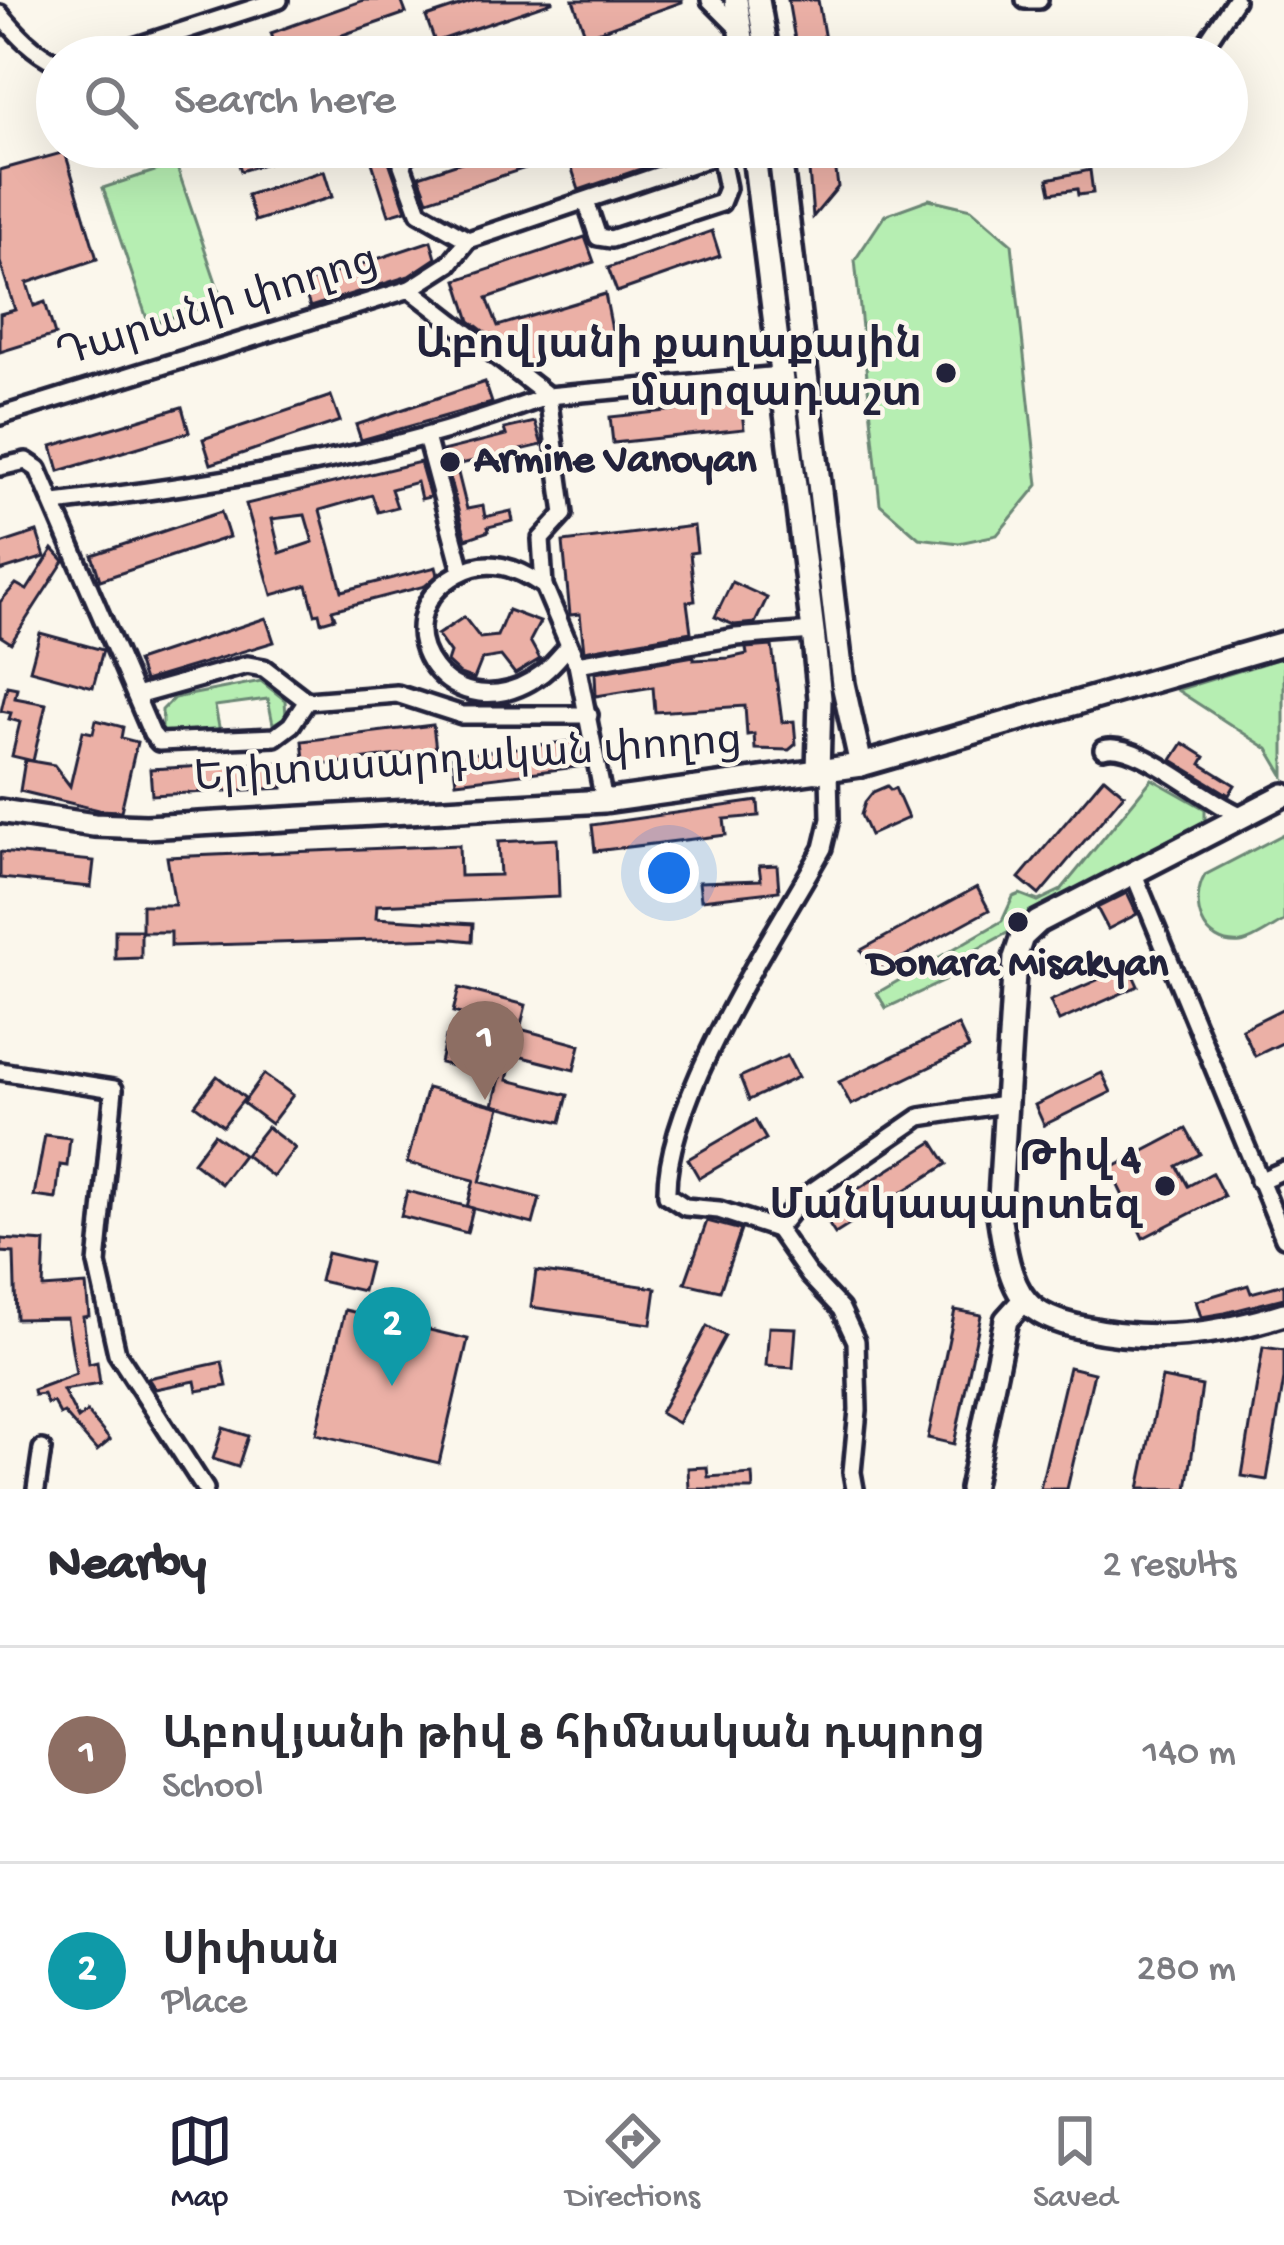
<!DOCTYPE html>
<html lang="en">
<head>
<meta charset="utf-8">
<style>
	:root { --surface:#fff; --page:#f2f2f3; --text:#2b2b33; --muted:#7c7c81; --line:#e1e1e2; --accent:#22223b }
	body { margin:0; font-family:"Gochi Hand","Noto Sans Armenian",sans-serif; background:var(--page); color:var(--text) }
	.you { position:absolute; left:669px; top:873px; width:42px; height:42px; margin:-30px; border:9px solid #fff; border-radius:50%; background:#1a73e8; box-shadow:0 0 0 18px #1a73e833 }
	.badge { display:grid; place-items:center; width:78px; height:78px; border-radius:50%; background:var(--accent); color:#fff; font-size:39px; font-weight:700 }
	.pin { position:absolute; translate:-50% -99px; filter:drop-shadow(0 3px 6px #0008) }
	.pin::after { content:''; position:absolute; top:63px; width:42px; height:36px; background:inherit; clip-path:polygon(0 0,100% 0,50% 100%) }
	.list { margin:0; padding:0; list-style:none }
	h2 { display:flex; justify-content:space-between; align-items:center; height:156px; margin:0; padding:0 48px; font-size:51px }
	h2 small { font-size:39px; font-weight:400; color:var(--muted) }
	.list li { display:grid; grid-template-columns:78px 1fr auto; gap:36px; align-items:center; box-sizing:border-box; height:216px; padding:0 48px; border-top:3px solid var(--line) }
	.list b { display:block; font-size:45px; white-space:nowrap }
	.list p { margin:0; font-size:39px; white-space:nowrap; color:var(--muted) }
	.list em { font-size:39px; font-style:normal; color:var(--muted) }
	.icon { flex:none; width:66px; height:66px; fill:none; stroke:currentColor; stroke-width:2; stroke-linecap:round; stroke-linejoin:round }
	.map { position:relative; flex:none; width:1284px; height:1489px; overflow:hidden }
	.search { position:absolute; background:var(--surface); box-shadow:0 12px 48px #0002; left:36px; right:36px; top:36px; height:132px; display:flex; align-items:center; gap:30px; box-sizing:border-box; padding:0 42px; border-radius:66px; color:var(--muted); font-size:45px }
	.sheet { height:588px; background:var(--surface) }
	nav { display:flex; justify-content:space-around; align-items:center; box-sizing:border-box; height:168px; border-top:3px solid var(--line); background:var(--surface); font-size:33px; color:var(--muted) }
	nav a { display:grid; justify-items:center; gap:6px }
	nav .on { color:var(--accent) }
	.map>svg:first-child { display:block }
</style>
</head>
<body>
<div class="map">
<svg width="1284" height="1489" viewBox="0 0 1284 1489">
	<rect width="100%" height="100%" fill="#fbf7ec"/>
	<filter id="ink" filterUnits="userSpaceOnUse"><feTurbulence type="fractalNoise" baseFrequency=".00833" numOctaves="2"/><feDisplacementMap in="SourceGraphic" scale="24" xChannelSelector="R" yChannelSelector="G"/><feConvolveMatrix kernelMatrix="1 2 1 2 8 2 1 2 1" color-interpolation-filters="sRGB"/></filter>
	<g filter="url(#ink)">
		<g fill="#b6eeb2" stroke="#6c8876" stroke-width="3">
			<path d="M 764,147 L 770,147 L 835,698 L 829,700 Z"/>
			<path d="M 176,164 L 222,300 L 149,325 L 103,188 Z"/>
			<path d="M 929,199 L 971,209 L 1012,244 L 1038,485 L 997,535 L 959,543 L 919,538 L 880,504 L 855,260 L 885,215 Z"/>
			<path d="M 1284,657 L 1284,776 L 1268,749 L 1177,690 Z"/>
			<path d="M 261,681 L 285,700 L 286,717 L 273,724 L 268,699 L 215,706 L 220,732 L 172,736 L 162,730 L 162,710 L 174,698 Z"/>
			<path d="M 1152,779 L 1205,809 L 1205,826 L 972,952 L 944,981 L 886,1008 L 877,993 L 1002,921 L 1013,897 L 1020,894 L 1038,901 L 1061,890 Z"/>
			<path d="M 1284,834 L 1284,921 C 1272,927 1254,941 1241,943 C 1201,947 1189,902 1205,875 Z"/>
		</g>
		<g fill="#ebb0a6" stroke="#22223b" stroke-width="3" fill-rule="evenodd">
			<path d="M 364,0 L 401,0 L 406,13 L 279,57 L 271,33 Z"/>
			<path d="M 477,0 L 552,0 L 552,2 L 435,42 L 426,17 Z"/>
			<path d="M 573,0 L 682,0 L 682,2 L 586,36 Z"/>
			<path d="M 788,0 L 818,0 L 828,57 L 798,57 Z"/>
			<path d="M 233,147 L 310,147 L 310,150 L 241,171 Z"/>
			<path d="M 367,147 L 384,147 L 406,210 L 389,215 Z"/>
			<path d="M 507,147 L 552,147 L 556,158 L 428,200 L 419,176 Z"/>
			<path d="M 629,147 L 705,147 L 579,190 L 571,166 Z"/>
			<path d="M 807,147 L 833,147 L 838,187 L 813,217 Z"/>
			<path d="M 65,152 L 97,259 L 27,283 L 34,306 L 45,302 L 55,335 L 0,352 L 0,314 L 15,310 L 0,262 L 0,170 Z"/>
			<path d="M 1090,170 L 1093,193 L 1078,195 L 1077,189 L 1051,193 L 1048,179 Z"/>
			<path d="M 324,171 L 332,197 L 255,221 L 247,195 Z"/>
			<path d="M 712,231 L 720,256 L 617,292 L 608,268 Z"/>
			<path d="M 585,237 L 594,262 L 487,298 L 498,326 L 605,294 L 614,340 L 547,355 L 527,364 L 470,321 L 457,280 Z"/>
			<path d="M 431,241 L 436,258 L 409,276 L 310,307 L 302,284 Z"/>
			<path d="M 485,382 L 492,403 L 361,440 L 356,425 Z"/>
			<path d="M 331,396 L 340,421 L 211,464 L 203,439 Z"/>
			<path d="M 741,403 L 744,429 L 613,443 L 610,417 Z"/>
			<path d="M 182,407 L 189,432 L 59,471 L 52,446 Z"/>
			<path d="M 535,422 L 542,445 L 456,465 L 467,509 L 483,506 L 485,517 L 511,511 L 513,521 L 488,527 L 489,531 L 466,539 L 442,451 L 506,435 L 504,429 Z"/>
			<path d="M 420,462 L 430,497 L 421,499 L 417,482 L 391,489 L 397,507 L 378,512 L 372,495 L 320,510 L 342,591 L 436,567 L 438,575 L 425,586 L 332,610 L 335,618 L 321,622 L 319,613 L 315,614 L 307,585 L 272,595 L 246,504 ZM 305,515 L 313,542 L 280,553 L 272,519 Z"/>
			<path d="M 221,512 L 229,537 L 100,580 L 92,555 Z"/>
			<path d="M 694,526 L 697,552 L 690,553 L 695,601 L 687,602 L 691,632 L 584,651 L 580,614 L 570,615 L 563,542 Z"/>
			<path d="M 37,532 L 45,557 L 0,571 L 0,544 Z"/>
			<path d="M 53,549 L 64,561 L 11,643 L 0,636 L 0,602 L 16,584 L 27,590 Z"/>
			<path d="M 732,582 L 767,598 L 755,623 L 734,625 L 715,617 Z"/>
			<path d="M 508,610 L 540,622 L 530,641 L 540,659 L 515,674 L 501,656 L 482,659 L 474,679 L 460,674 L 447,662 L 450,653 L 437,635 L 464,617 L 480,638 L 497,636 Z"/>
			<path d="M 266,618 L 274,642 L 144,681 L 137,661 Z"/>
			<path d="M 40,633 L 103,650 L 93,687 L 30,670 Z"/>
			<path d="M 772,646 L 782,722 L 794,721 L 796,744 L 789,750 L 755,749 L 754,734 L 747,735 L 745,706 L 655,712 L 653,687 L 596,696 L 595,673 L 694,656 L 694,660 L 729,658 L 747,654 L 746,648 Z"/>
			<path d="M 7,686 L 17,688 L 15,698 L 46,704 L 33,761 L 12,756 L 20,722 L 9,719 L 11,713 L 1,711 Z"/>
			<path d="M 96,720 L 123,727 L 121,738 L 137,742 L 121,811 L 99,810 L 20,791 L 25,760 L 54,765 L 70,786 L 83,731 L 93,733 Z"/>
			<path d="M 433,725 L 436,750 L 305,767 L 302,741 Z"/>
			<path d="M 580,740 L 585,766 L 456,782 L 453,756 Z"/>
			<path d="M 1183,743 L 1205,757 L 1201,764 L 1235,785 L 1229,795 L 1172,760 Z"/>
			<path d="M 282,762 L 283,788 L 152,795 L 150,769 Z"/>
			<path d="M 1104,777 L 1124,794 L 1039,895 L 1019,878 Z"/>
			<path d="M 887,786 L 891,790 L 895,788 L 908,818 L 870,835 L 861,815 L 865,802 L 873,792 Z"/>
			<path d="M 758,801 L 759,816 L 724,819 L 726,835 L 595,851 L 592,825 Z"/>
			<path d="M 557,839 L 559,897 L 377,905 L 376,918 L 473,924 L 472,941 L 444,938 L 171,946 L 171,932 L 142,932 L 142,905 L 175,905 L 167,857 L 459,845 L 460,876 L 500,875 L 498,842 Z"/>
			<path d="M 0,852 L 94,861 L 91,887 L 0,878 Z"/>
			<path d="M 777,865 L 779,891 L 701,900 L 699,882 L 761,880 L 759,866 Z"/>
			<path d="M 977,887 L 989,910 L 874,973 L 861,950 Z"/>
			<path d="M 1127,893 L 1137,914 L 1108,929 L 1097,908 Z"/>
			<path d="M 115,930 L 141,930 L 141,958 L 115,959 Z"/>
			<path d="M 1129,966 L 1138,986 L 1059,1021 L 1050,1001 Z"/>
			<path d="M 459,988 L 526,1005 L 520,1029 L 580,1045 L 574,1070 L 506,1053 L 513,1028 L 453,1012 Z"/>
			<path d="M 1284,1008 L 1284,1042 L 1255,1056 L 1242,1029 Z"/>
			<path d="M 958,1025 L 969,1048 L 851,1105 L 839,1082 Z"/>
			<path d="M 446,1037 L 513,1055 L 507,1080 L 568,1095 L 561,1122 L 493,1105 L 500,1078 L 440,1063 Z"/>
			<path d="M 787,1056 L 798,1077 L 749,1100 L 740,1077 Z"/>
			<path d="M 1102,1073 L 1111,1092 L 1044,1125 L 1035,1105 Z"/>
			<path d="M 264,1074 L 293,1095 L 271,1124 L 243,1103 Z"/>
			<path d="M 217,1076 L 245,1098 L 223,1126 L 195,1105 Z"/>
			<path d="M 427,1088 L 500,1107 L 480,1182 L 540,1198 L 533,1224 L 467,1207 L 474,1180 L 407,1163 Z"/>
			<path d="M 755,1120 L 766,1139 L 699,1178 L 688,1159 Z"/>
			<path d="M 267,1127 L 295,1148 L 273,1177 L 245,1155 Z"/>
			<path d="M 1186,1129 L 1200,1154 L 1177,1166 L 1188,1186 L 1212,1173 L 1224,1196 L 1143,1238 L 1110,1169 Z"/>
			<path d="M 214,1134 L 243,1155 L 221,1184 L 193,1162 Z"/>
			<path d="M 45,1135 L 70,1138 L 67,1166 L 60,1165 L 56,1199 L 34,1196 Z"/>
			<path d="M 933,1142 L 947,1164 L 835,1234 L 821,1212 Z"/>
			<path d="M 407,1191 L 473,1208 L 467,1233 L 401,1216 Z"/>
			<path d="M 707,1221 L 741,1230 L 720,1291 L 685,1283 Z"/>
			<path d="M 1,1239 L 45,1242 L 43,1288 L 86,1285 L 89,1316 L 83,1317 L 89,1364 L 97,1362 L 100,1384 L 63,1390 L 78,1419 L 87,1412 L 110,1440 L 97,1451 L 64,1413 L 60,1415 L 53,1402 L 47,1404 L 43,1394 L 34,1395 L 33,1390 L 76,1374 L 67,1318 L 16,1319 L 14,1253 L 1,1252 Z"/>
			<path d="M 327,1253 L 370,1263 L 363,1291 L 320,1281 Z"/>
			<path d="M 536,1271 L 656,1288 L 651,1324 L 531,1307 Z"/>
			<path d="M 1284,1284 L 1284,1298 L 1225,1313 L 1201,1317 L 1196,1301 L 1248,1285 L 1251,1293 Z"/>
			<path d="M 345,1310 L 468,1339 L 439,1463 L 316,1434 Z"/>
			<path d="M 955,1310 L 981,1315 L 954,1444 L 928,1438 Z"/>
			<path d="M 707,1326 L 725,1336 L 678,1423 L 660,1413 Z"/>
			<path d="M 769,1327 L 796,1328 L 793,1368 L 766,1366 Z"/>
			<path d="M 1263,1347 L 1284,1350 L 1284,1379 L 1267,1480 L 1242,1476 Z"/>
			<path d="M 222,1362 L 227,1386 L 197,1391 L 195,1381 L 155,1389 L 148,1378 Z"/>
			<path d="M 1069,1367 L 1094,1373 L 1067,1489 L 1040,1489 Z"/>
			<path d="M 1162,1378 L 1202,1386 L 1187,1489 L 1139,1489 Z"/>
			<path d="M 223,1428 L 248,1436 L 238,1467 L 213,1459 Z"/>
			<path d="M 707,1467 L 708,1477 L 752,1474 L 753,1489 L 689,1489 L 688,1468 Z"/>
		</g>
		<g fill="none" stroke-linecap="round" stroke-linejoin="round">
			<g stroke="#22223b" stroke-width="24">
				<g id="street">
					<path d="M 710,0 L 742,32"/>
					<path d="M 1025,0 L 1039,0"/>
					<path d="M 0,14 C 17,34 32,51 57,63"/>
					<path d="M 103,57 L 279,0"/>
					<path d="M 1188,57 L 1201,51 L 1235,0"/>
					<path d="M 410,147 L 402,165 L 419,212 L 468,240 L 742,147"/>
					<path d="M 586,201 L 598,237 L 611,239 L 721,203 L 727,188 L 720,154"/>
					<path d="M 410,289 L 449,264 L 468,240"/>
					<path d="M 0,416 L 410,289 L 548,396 L 781,375"/>
					<path d="M 426,437 L 462,571"/>
					<path d="M 0,467 L 26,461 L 38,469 L 152,734 L 159,742 L 275,737 L 291,725 L 307,701 L 397,694 L 462,715 L 589,715"/>
					<path d="M 55,503 C 222,483 389,457 548,396 L 564,514 L 541,539 L 544,586 L 577,664 L 604,801"/>
					<path d="M 544,586 C 517,568 489,556 458,574 C 371,622 453,741 543,673 C 552,666 561,655 569,646"/>
					<path d="M 577,664 L 736,637 L 813,631"/>
					<path d="M 136,696 L 247,665 L 264,668 L 307,701"/>
					<path d="M 1103,749 C 1137,738 1206,803 1243,816"/>
					<path d="M 829,770 L 830,819 L 823,848 C 776,932 664,1101 667,1195 L 685,1207 L 719,1210 L 777,1229 L 801,1199 L 920,1117 L 1004,1104"/>
					<path d="M 1134,874 L 1284,1238"/>
					<path d="M 0,1071 L 114,1089 L 97,1264 L 117,1353 L 205,1489"/>
					<path d="M 1259,1181 L 1284,1170"/>
					<path d="M 777,1229 L 809,1275 L 841,1309 L 856,1341 L 858,1410 L 852,1472 L 855,1489"/>
					<path d="M 36,1489 L 42,1449"/>
				</g>
			</g>
			<g stroke="#22223b" stroke-width="30">
				<g id="secondary">
					<path d="M 736,0 L 745,57"/>
					<path d="M 758,0 L 768,57"/>
					<path d="M 753,147 L 813,631 L 820,698 L 818,772"/>
					<path d="M 779,147 L 843,684 L 861,765"/>
					<path d="M 1284,795 L 1038,922 L 1022,937 L 1015,958 L 999,1214 C 1003,1240 1008,1281 1026,1301 C 1039,1317 1064,1324 1084,1328 C 1153,1343 1217,1335 1284,1314"/>
					<path d="M 0,811 L 94,825 L 146,827 L 604,801 L 861,765 L 1284,643"/>
					<path d="M 971,1489 L 1006,1320 L 1024,1300"/>
				</g>
			</g>
			<use href="#street" stroke="#fbf7ec" stroke-width="15"/>
			<use href="#secondary" stroke="#fbf7ec" stroke-width="21"/>
		</g>
	</g>
	<g fill="#22223b" stroke="#fbf7ec" stroke-width="4.5">
		<circle cx="946" cy="373" r="12"/>
		<circle cx="450" cy="462" r="12"/>
		<circle cx="1018" cy="922" r="12"/>
		<circle cx="1165" cy="1186" r="12"/>
	</g>
	<g text-anchor="middle" dominant-baseline="central" stroke-width="9" stroke-linejoin="round" paint-order="stroke">
		<g font-size="42" fill="#22223b" stroke="#fbf7ec">
			<text transform="translate(218 311) rotate(-17)">Դարանի փողոց</text>
			<text transform="translate(468 763) rotate(-4)">Երիտասարդական փողոց</text>
		</g>
		<g font-size="42" font-weight="bold" fill="#22223b" stroke="#fbf7ec" text-anchor="end">
			<text x="922" y="349">Աբովյանի քաղաքային<tspan x="922" dy="48">մարզադաշտ</tspan></text>
			<text x="474" y="462" text-anchor="start">Armine Vanoyan</text>
			<text x="1018" y="966" text-anchor="middle">Donara Misakyan</text>
			<text x="1141" y="1162">Թիվ 4<tspan x="1141" dy="48">Մանկապարտեզ</tspan></text>
		</g>
	</g>
</svg>
<div class="you"></div>
<div class="pin badge" style="left:485px;top:1100px;background:#8d6e63">1</div>
<div class="pin badge" style="left:392px;top:1386px;background:#0f9aa8">2</div>
<div class="search"><svg class="icon" aria-label="search" viewBox="0 0 24 24"><circle cx="10" cy="10" r="6"/><path d="M15 15l6 6"/></svg>Search here</div>
</div>
<section class="sheet">
<h2>Nearby<small>2 results</small></h2>
<ul class="list">
<li><span class="badge" style="background:#8d6e63">1</span><div><b>Աբովյանի թիվ 8 հիմնական դպրոց</b><p>School</p></div><em>140 m</em></li>
<li><span class="badge" style="background:#0f9aa8">2</span><div><b>Սիփան</b><p>Place</p></div><em>280 m</em></li>
</ul>
</section>
<nav>
<a class="on"><svg class="icon" aria-label="map" viewBox="0 0 24 24"><path d="M3 6l6-2 6 2 6-2v14l-6 2-6-2-6 2zM9 4v14M15 6v14"/></svg>Map</a>
<a><svg class="icon" aria-label="directions" viewBox="0 0 24 24"><path d="M12 3l9 9-9 9-9-9zM9 14v-3h6M13 9l2 2-2 2"/></svg>Directions</a>
<a><svg class="icon" aria-label="saved" viewBox="0 0 24 24"><path d="M7 4h10v16l-5-4-5 4z"/></svg>Saved</a>
</nav>
</body>
</html>
